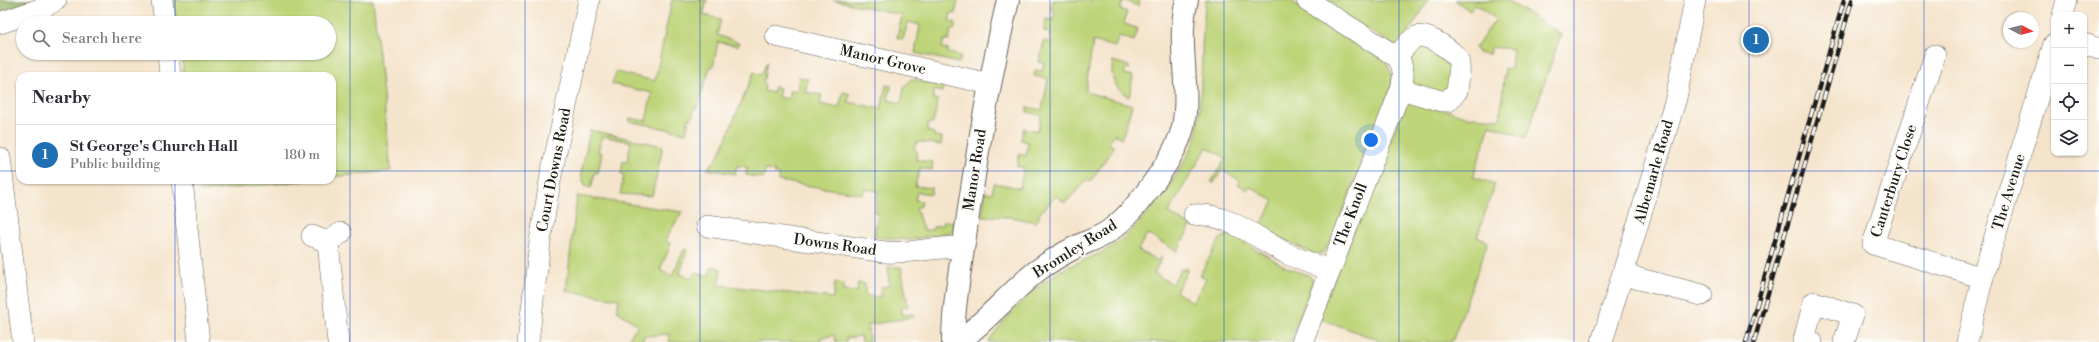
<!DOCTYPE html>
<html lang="en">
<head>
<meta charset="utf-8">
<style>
	:root { --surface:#fff; --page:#f2f2f3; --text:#2b2b33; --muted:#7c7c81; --line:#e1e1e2; --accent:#1f6fb2 }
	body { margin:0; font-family:"Libre Bodoni",serif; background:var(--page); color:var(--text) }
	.controls { position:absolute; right:12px; top:12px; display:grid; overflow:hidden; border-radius:8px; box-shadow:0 1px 3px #0004 }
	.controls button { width:36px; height:36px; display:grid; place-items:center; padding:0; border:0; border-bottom:1px solid var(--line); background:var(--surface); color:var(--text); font:20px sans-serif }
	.compass { position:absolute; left:2003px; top:12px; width:36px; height:36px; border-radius:50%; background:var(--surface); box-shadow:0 1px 3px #0004; rotate:97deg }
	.you { position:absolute; left:1371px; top:140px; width:14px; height:14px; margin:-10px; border:3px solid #fff; border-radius:50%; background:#1a73e8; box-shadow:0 0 0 6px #1a73e833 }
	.badge { display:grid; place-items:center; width:26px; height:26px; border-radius:50%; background:var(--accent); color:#fff; font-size:13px; font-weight:700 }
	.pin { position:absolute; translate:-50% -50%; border:2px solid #fff; box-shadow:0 1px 4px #0006 }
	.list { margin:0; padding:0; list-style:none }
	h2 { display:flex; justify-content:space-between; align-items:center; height:52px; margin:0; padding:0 16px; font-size:17px }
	h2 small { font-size:13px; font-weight:400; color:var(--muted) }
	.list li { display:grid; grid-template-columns:26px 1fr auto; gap:12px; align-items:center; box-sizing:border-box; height:60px; padding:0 16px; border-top:1px solid var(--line) }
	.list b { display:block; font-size:15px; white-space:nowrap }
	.list p { margin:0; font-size:13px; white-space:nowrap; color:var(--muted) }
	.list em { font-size:13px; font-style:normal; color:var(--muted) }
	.icon { flex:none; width:22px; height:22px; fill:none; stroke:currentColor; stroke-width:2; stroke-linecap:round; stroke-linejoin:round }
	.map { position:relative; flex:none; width:2099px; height:342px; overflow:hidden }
	.search { position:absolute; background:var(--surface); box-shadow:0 1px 3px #0004; left:16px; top:16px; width:320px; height:44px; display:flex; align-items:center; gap:10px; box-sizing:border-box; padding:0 14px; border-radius:22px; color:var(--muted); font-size:15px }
	.panel { position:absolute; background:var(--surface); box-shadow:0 1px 3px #0004; left:16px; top:72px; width:320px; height:112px; border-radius:12px }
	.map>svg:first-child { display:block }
</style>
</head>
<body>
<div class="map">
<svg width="2099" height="342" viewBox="0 0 2099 342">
	<rect width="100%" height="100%" fill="#fdfcf7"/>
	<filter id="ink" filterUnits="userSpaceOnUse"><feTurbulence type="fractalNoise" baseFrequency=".025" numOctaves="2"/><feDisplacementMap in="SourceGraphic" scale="8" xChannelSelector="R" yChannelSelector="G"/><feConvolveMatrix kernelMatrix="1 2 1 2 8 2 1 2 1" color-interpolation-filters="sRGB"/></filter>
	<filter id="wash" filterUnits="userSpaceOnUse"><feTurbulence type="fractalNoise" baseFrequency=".012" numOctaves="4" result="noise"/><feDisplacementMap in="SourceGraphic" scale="16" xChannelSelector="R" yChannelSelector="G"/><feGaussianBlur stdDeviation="0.9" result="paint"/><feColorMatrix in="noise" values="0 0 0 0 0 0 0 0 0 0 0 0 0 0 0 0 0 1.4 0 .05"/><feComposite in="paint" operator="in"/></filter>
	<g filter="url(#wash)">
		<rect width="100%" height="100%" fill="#f5e4cc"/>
		<g fill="#bdd478" stroke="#6c784a">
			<path d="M 174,0 L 373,0 L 391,171 L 332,177 L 332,76 L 184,76 L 181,53 L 329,53 L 329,23 L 177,23 Z"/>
			<path d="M 672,0 L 707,0 L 703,15 L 721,19 L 717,35 L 739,43 L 738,46 L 718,42 L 713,67 L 710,67 L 697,108 L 694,108 L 692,119 L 689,118 L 686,133 L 629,121 L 630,118 L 646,121 L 652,93 L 612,84 L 616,72 L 655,81 Z"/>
			<path d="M 833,0 L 958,0 L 955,14 L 951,13 L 949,21 L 956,23 L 954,30 L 951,29 L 949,41 L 944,40 L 942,48 L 949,50 L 948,53 L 961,56 L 959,63 L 915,53 L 920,25 L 908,22 L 903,39 L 897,38 L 902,15 Z"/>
			<path d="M 1053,0 L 1140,0 L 1138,6 L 1124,0 L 1120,9 L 1127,12 L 1123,23 L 1138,29 L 1134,41 L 1119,36 L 1115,47 L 1093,41 L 1086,87 L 1086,92 L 1132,105 L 1122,138 L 1114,134 L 1109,143 L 1114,147 L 1090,182 L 1087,180 L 1065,203 L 1056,196 L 1038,215 L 1040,217 L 1036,222 L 1011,217 L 982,216 L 985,192 L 992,193 L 994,183 L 1020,188 L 1024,168 L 1017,166 L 1019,154 L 1026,156 L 1028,142 L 1021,140 L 1024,128 L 1038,131 L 1041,115 L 1027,112 L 1027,107 L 1042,110 L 1048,79 L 1034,76 L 1035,70 L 1042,71 L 1044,63 L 1039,62 L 1044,41 L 1049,42 L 1051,33 L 1044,31 L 1046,19 L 1053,20 L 1055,13 L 1051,11 Z"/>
			<path d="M 1206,0 L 1289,0 L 1385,60 L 1392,75 L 1392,86 L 1330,244 L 1322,253 L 1314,254 L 1259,228 L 1274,201 L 1250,187 L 1248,190 L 1238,184 L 1240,181 L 1222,170 L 1214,183 L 1211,182 L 1226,158 L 1207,147 L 1168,213 L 1191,226 L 1177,251 L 1147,234 L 1138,250 L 1158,261 L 1161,257 L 1162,258 L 1154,273 L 1172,284 L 1181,269 L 1183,271 L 1185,268 L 1188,269 L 1176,292 L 1193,302 L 1206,279 L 1200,275 L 1219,240 L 1227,235 L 1235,237 L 1286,267 L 1310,276 L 1313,281 L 1312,284 L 1290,342 L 988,342 C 1005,318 1027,294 1051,277 C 1070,263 1093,259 1113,246 C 1140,228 1187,167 1196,136 C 1200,119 1200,102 1201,85 C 1202,56 1202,28 1206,0 Z"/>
			<path d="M 1318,0 L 1429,0 L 1398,48 Z"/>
			<path d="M 1455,0 L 1507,0 L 1561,34 L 1526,138 L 1490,125 L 1473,177 L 1495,184 L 1477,237 L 1488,242 L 1452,342 L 1384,342 L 1318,318 L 1407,100 L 1415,100 L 1471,118 L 1472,117 L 1500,119 L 1505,68 L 1511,69 L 1513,49 L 1491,47 L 1489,54 L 1478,53 L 1475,48 L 1496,19 L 1475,4 L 1470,11 Z"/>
			<path d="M 1421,44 L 1452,64 L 1449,94 L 1413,88 L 1408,55 Z"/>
			<path d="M 1113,61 L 1129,66 L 1129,69 L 1126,68 L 1124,74 L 1133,76 L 1129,97 C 1114,89 1110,76 1113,61 Z"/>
			<path d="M 767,62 L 763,84 L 765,84 L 764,91 L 773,93 L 774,86 L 780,88 L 778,97 L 788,99 L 790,90 L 797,91 L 799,77 L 808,79 L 805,92 L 822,95 L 820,104 L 839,108 L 843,92 L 850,94 L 848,102 L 881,109 L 886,85 L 891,86 L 888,100 L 901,103 L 904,88 L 911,79 L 943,86 L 942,92 L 934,90 L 933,99 L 938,100 L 933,123 L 929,123 L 927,131 L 934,133 L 934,136 L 942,137 L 941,145 L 922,142 L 916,143 L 914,148 L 917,151 L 916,160 L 933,162 L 932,170 L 920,168 L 915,186 L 932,188 L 931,194 L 917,192 L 915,200 L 922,201 L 921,206 L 916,208 L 923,230 L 932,230 L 933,227 L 942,225 L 943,221 L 955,222 L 952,232 L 909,240 L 874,237 L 878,213 L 875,213 L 878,191 L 864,189 L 863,194 L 778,181 L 779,175 L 774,174 L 775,171 L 765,170 L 764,178 L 746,175 L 747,167 L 737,166 L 735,174 L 707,169 L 717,158 L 722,148 L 754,72 L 761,75 Z"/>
			<path d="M 590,130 L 663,146 L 652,196 L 620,194 L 624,175 L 621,174 L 623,161 L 627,162 L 631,142 L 602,136 L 598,152 L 602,153 L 598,173 L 595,172 L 591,188 L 585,186 L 581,174 Z"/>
			<path d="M 198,180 L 309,180 L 200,192 Z"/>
			<path d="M 577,196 L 682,212 L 665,240 L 671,244 L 660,270 L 672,276 L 684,249 L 687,250 L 680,274 L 692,278 L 695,272 L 708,276 L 712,266 L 721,269 L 719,285 L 833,298 L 835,282 L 843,284 L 843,291 L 857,292 L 858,283 L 865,284 L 865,296 L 880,297 L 881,287 L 889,286 L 888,267 L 901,267 L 908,306 L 901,307 L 903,315 L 913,314 L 914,317 L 868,325 L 869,342 L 862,342 L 861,336 L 846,338 L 846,342 L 836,342 L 834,335 L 820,338 L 821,342 L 669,342 L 670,334 L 643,336 L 643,341 L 634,342 L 628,339 L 638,325 L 617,311 L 619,299 L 566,291 Z"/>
		</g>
		<path fill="#96b668" stroke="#596942" d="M 0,0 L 36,0 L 0,12 Z"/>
	</g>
	<g filter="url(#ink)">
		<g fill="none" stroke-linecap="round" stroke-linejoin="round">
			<g stroke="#68625a" stroke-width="22">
				<g id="minor">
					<path d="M 162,0 L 165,23"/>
					<path d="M 2063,15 L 2067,0"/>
					<path d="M 0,23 L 40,9 L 56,0"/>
					<path d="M 776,36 L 990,84"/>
					<path d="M 2084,44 L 2099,49"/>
					<path d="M 168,53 L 170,76"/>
					<path d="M 1935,55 L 1873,244 L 1983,278"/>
					<path d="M 1397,57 C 1402,51 1409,40 1416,37 C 1427,33 1453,50 1458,60 C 1461,68 1458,82 1457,91 L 1448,101 L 1441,101 L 1401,89"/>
					<path d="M 0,158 L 23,342"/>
					<path d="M 182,180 L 199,342"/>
					<path d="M 1194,215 C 1224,211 1260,240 1286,253 C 1300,260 1315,265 1330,270"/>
					<path d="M 707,226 L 885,252 C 912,254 937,246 963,247"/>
					<path d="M 312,236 L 328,242 L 341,233"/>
					<path d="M 328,242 L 338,342"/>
					<path d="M 1624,275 L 1702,295"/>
					<path d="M 528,342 L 540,242 L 551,175 L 589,0"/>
					<path d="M 1302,342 L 1401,89 C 1404,77 1405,67 1397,57 L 1307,0"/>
					<path d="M 1602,342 L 1676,98 L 1695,0"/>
					<path d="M 1812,342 L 1804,340 L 1814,302 L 1853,315 L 1844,342"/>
					<path d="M 1967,342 L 1984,272 L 2054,44"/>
				</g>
			</g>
			<g stroke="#68625a" stroke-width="24">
				<g id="major">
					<path d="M 953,342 C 953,307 960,271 965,236 C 976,157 990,78 1008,0"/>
					<path d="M 958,342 C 987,321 1009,293 1037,271 C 1049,262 1062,254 1076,247 C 1086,242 1096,239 1106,233 C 1132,217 1176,157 1183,127 C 1191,85 1176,41 1187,0"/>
				</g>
			</g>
			<use href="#minor" stroke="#fff" stroke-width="21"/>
			<use href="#major" stroke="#fff" stroke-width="22"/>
			<g stroke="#1c1c1c" stroke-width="4.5">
				<g id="rail">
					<path d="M 1746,342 L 1844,0"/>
					<path d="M 1754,342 L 1852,0"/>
				</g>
			</g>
			<use href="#rail" stroke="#fdfcf7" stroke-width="3" stroke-dasharray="9" stroke-linecap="butt"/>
		</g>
	</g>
	<path fill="none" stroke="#1d4ed8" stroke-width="1" stroke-opacity="0.55" d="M 175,0 L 175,23M 350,0 L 350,342M 525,0 L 525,342M 700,0 L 700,342M 875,0 L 875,342M 1050,0 L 1050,342M 1224,0 L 1224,342M 1399,0 L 1399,342M 1574,0 L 1574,342M 1749,0 L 1749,342M 1924,0 L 1924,342M 175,53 L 175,76M 0,171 L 20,171M 332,171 L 2099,171M 175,180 L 175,342"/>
	<g text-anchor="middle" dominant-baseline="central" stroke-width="4" stroke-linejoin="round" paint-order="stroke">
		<g font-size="15" fill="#1c1c1c" stroke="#fdfcf7">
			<text transform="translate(883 60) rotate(13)">Manor Grove</text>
			<text transform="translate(554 170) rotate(-79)">Court Downs Road</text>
			<text transform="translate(975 170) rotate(-81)">Manor Road</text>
			<text transform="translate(1654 172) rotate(-74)">Albemarle Road</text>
			<text transform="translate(1894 181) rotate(-72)">Canterbury Close</text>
			<text transform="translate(2009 192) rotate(-73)">The Avenue</text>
			<text transform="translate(1351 215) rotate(-69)">The Knoll</text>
			<text transform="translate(835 245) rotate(8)">Downs Road</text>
			<text transform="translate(1075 249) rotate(-32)">Bromley Road</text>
		</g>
	</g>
</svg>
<div class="controls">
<button>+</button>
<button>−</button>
<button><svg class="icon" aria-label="locate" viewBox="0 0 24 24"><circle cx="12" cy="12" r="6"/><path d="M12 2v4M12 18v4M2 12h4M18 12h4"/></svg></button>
<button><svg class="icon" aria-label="layers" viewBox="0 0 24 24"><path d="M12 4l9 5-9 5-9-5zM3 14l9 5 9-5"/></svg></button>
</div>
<svg class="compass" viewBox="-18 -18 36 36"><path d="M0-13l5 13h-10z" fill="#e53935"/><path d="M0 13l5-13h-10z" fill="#7c7c81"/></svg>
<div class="you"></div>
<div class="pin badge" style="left:1756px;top:40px">1</div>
<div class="search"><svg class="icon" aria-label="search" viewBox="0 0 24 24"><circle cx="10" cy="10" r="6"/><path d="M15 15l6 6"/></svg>Search here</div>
<section class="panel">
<h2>Nearby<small></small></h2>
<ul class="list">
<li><span class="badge">1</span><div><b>St George's Church Hall</b><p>Public building</p></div><em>180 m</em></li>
</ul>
</section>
</div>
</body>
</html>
